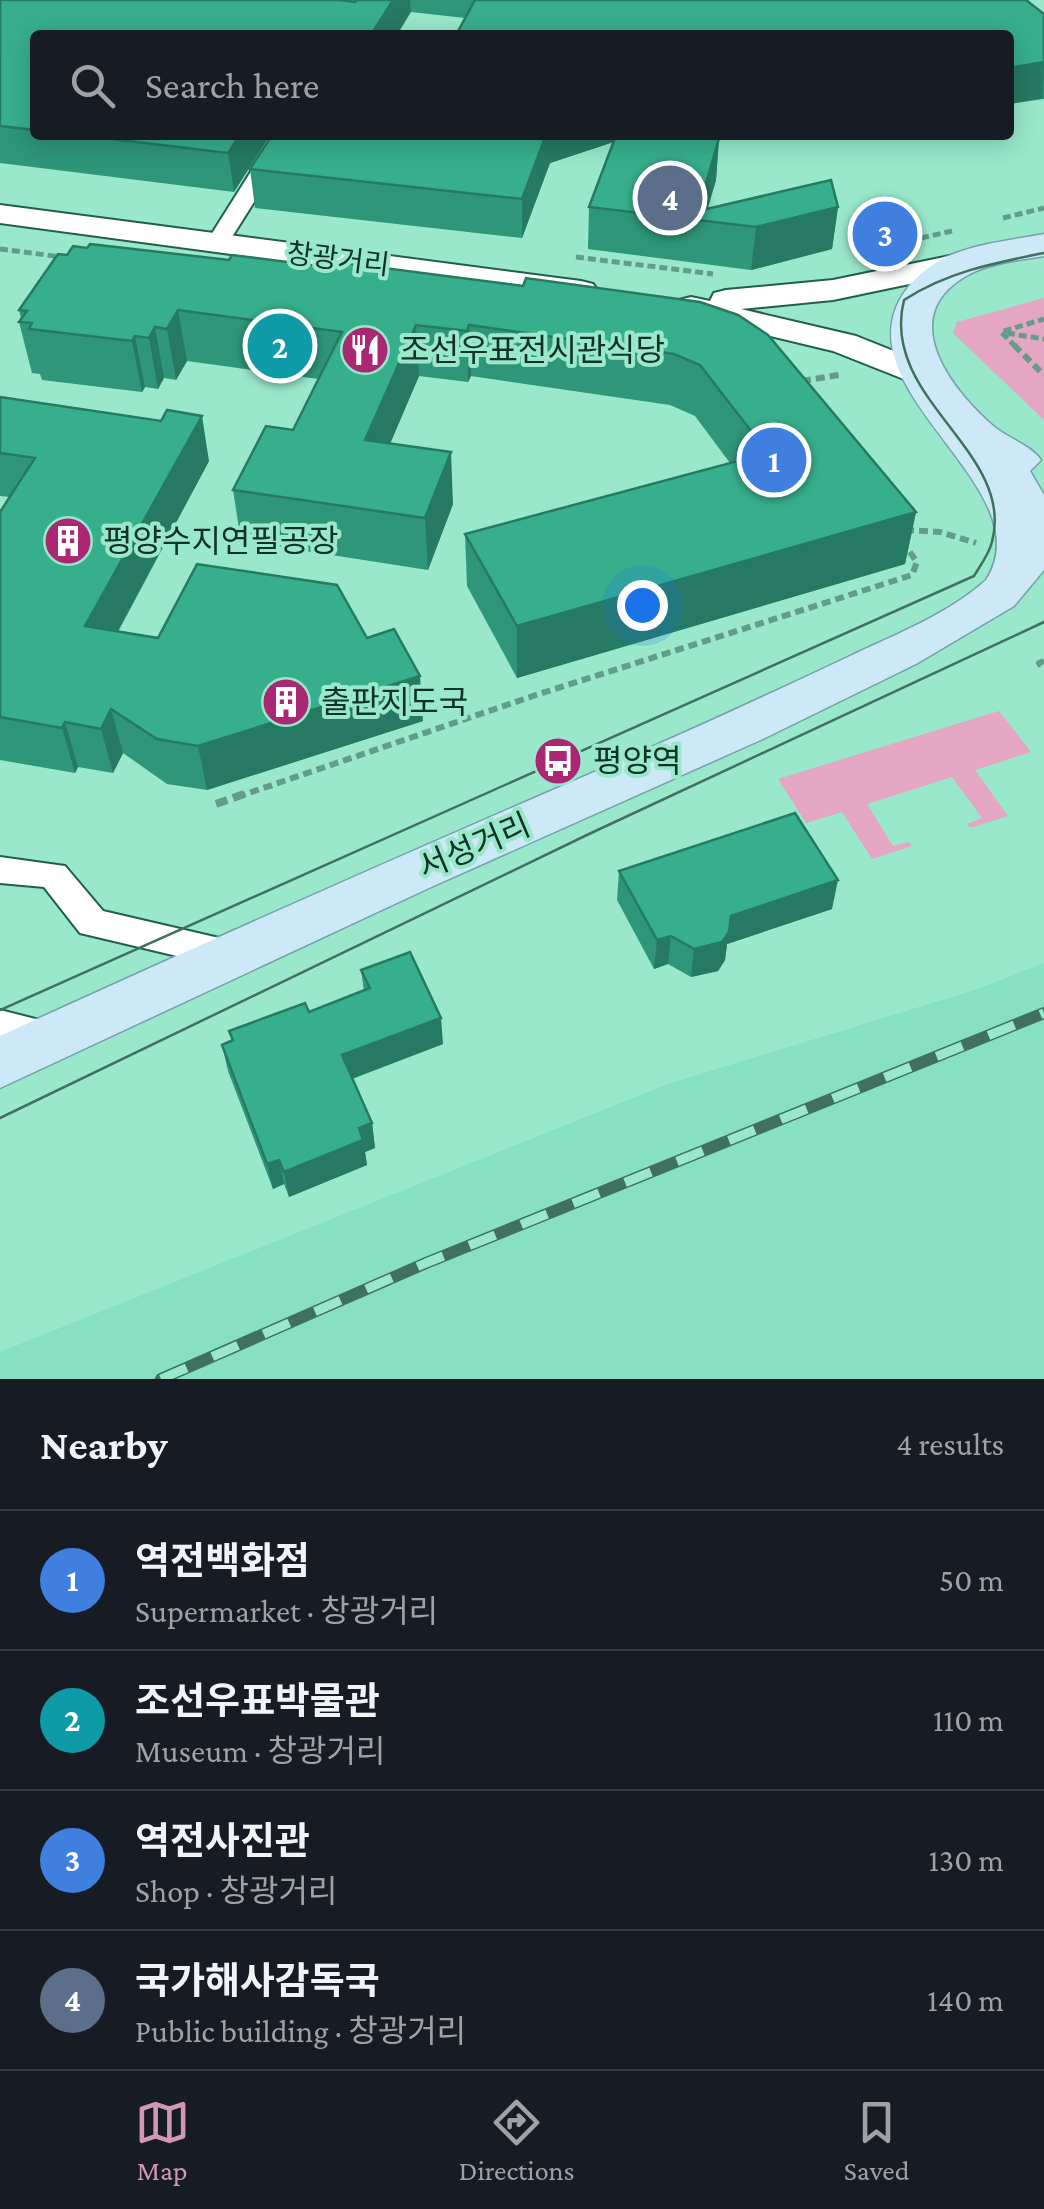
<!DOCTYPE html>
<html lang="en">
<head>
<meta charset="utf-8">
<style>
	:root { --surface:#171b24; --page:#20242c; --text:#f1f3f6; --muted:#9ea1a6; --line:#363941; --accent:#d197bb }
	body { margin:0; font-family:"Crimson Pro","Noto Sans KR",serif; background:var(--page); color:var(--text) }
	.you { position:absolute; left:642px; top:605px; width:35px; height:35px; margin:-25px; border:8px solid #fff; border-radius:50%; background:#1a73e8; box-shadow:0 0 0 15px #1a73e833 }
	.badge { display:grid; place-items:center; width:65px; height:65px; border-radius:50%; background:var(--accent); color:#fff; font-size:32px; font-weight:700 }
	.pin { position:absolute; translate:-50% -50%; border:5px solid #fff; box-shadow:0 2px 10px #0006 }
	.list { margin:0; padding:0; list-style:none }
	h2 { display:flex; justify-content:space-between; align-items:center; height:130px; margin:0; padding:0 40px; font-size:42px }
	h2 small { font-size:32px; font-weight:400; color:var(--muted) }
	.list li { display:grid; grid-template-columns:65px 1fr auto; gap:30px; align-items:center; box-sizing:border-box; height:140px; padding:0 40px; border-top:2px solid var(--line) }
	.list b { display:block; font-size:38px; white-space:nowrap }
	.list p { margin:0; font-size:32px; white-space:nowrap; color:var(--muted) }
	.list em { font-size:32px; font-style:normal; color:var(--muted) }
	.icon { flex:none; width:55px; height:55px; fill:none; stroke:currentColor; stroke-width:2; stroke-linecap:round; stroke-linejoin:round }
	.map { position:relative; flex:none; width:1044px; height:1379px; overflow:hidden }
	.search { position:absolute; background:var(--surface); box-shadow:0 5px 25px #0003; left:30px; right:30px; top:30px; height:110px; display:flex; align-items:center; gap:25px; box-sizing:border-box; padding:0 35px; border-radius:10px; color:var(--muted); font-size:38px }
	.sheet { height:690px; background:var(--surface) }
	nav { display:flex; justify-content:space-around; align-items:center; box-sizing:border-box; height:140px; border-top:2px solid var(--line); background:var(--surface); font-size:28px; color:var(--muted) }
	nav a { display:grid; justify-items:center; gap:5px }
	nav .on { color:var(--accent) }
	.map>svg:first-child { display:block }
</style>
</head>
<body>
<div class="map">
<svg width="1044" height="1379" viewBox="0 0 1044 1379">
	<rect width="100%" height="100%" fill="#99e8cc"/>
	<path fill="#86e0c1" d="M 1044,963 L 1044,1379 L 0,1379 L 0,1352 L 671,1083 L 978,989 Z"/>
	<g fill="#e5a6c3">
		<path d="M 1044,298 L 1044,420 L 953,333 L 957,322 Z"/>
		<path d="M 999,711 L 1031,752 L 975,770 L 1008,816 L 970,828 L 967,824 L 982,818 L 952,777 L 867,804 L 893,846 L 909,842 L 912,846 L 872,859 L 842,812 L 806,823 L 778,779 Z"/>
	</g>
	<g fill="none" stroke-linecap="round" stroke-linejoin="round">
		<g stroke="#215e4b" stroke-width="4">
			<g id="street">
				<path d="M 274,135 L 296,135 L 225,248 L 209,248 L 206,243 Z"/>
				<path d="M 0,857 L 65,866 L 103,911 L 232,941 L 244,945 L 249,955 L 244,965 L 232,969 L 80,933 L 44,887 L 0,883 Z"/>
				<path d="M 0,1010 L 67,1027 L 72,1038 L 67,1049 L 54,1053 L 0,1040 Z"/>
			</g>
		</g>
		<g stroke="#215e4b" stroke-width="4">
			<g id="secondary">
				<path d="M 0,205 L 581,281 L 593,284 L 598,291 L 593,298 L 581,301 L 0,223 Z"/>
				<path d="M 964,253 L 976,256 L 980,263 L 976,270 L 833,300 L 741,309 L 856,336 L 941,370 L 947,378 L 941,386 L 929,389 L 833,351 L 679,314 L 674,307 L 679,300 L 691,297 L 710,301 L 714,293 L 726,290 L 833,280 Z"/>
			</g>
		</g>
		<g stroke="#759fab" stroke-width="3">
			<path id="primary" d="M 1044,234 L 1044,256 C 1021,260 997,262 976,271 C 894,309 943,381 991,424 C 1006,438 1030,444 1041,460 L 1030,471 L 1044,495 L 1044,570 L 1014,606 L 916,664 L 765,738 L 429,888 L 0,1088 L 0,1036 C 212,939 425,845 638,753 C 709,722 778,690 848,657 C 894,635 947,615 986,580 C 1044,490 850,397 899,301 C 911,279 929,265 951,255 C 980,243 1013,240 1044,234 Z"/>
		</g>
		<g stroke="#619d88" stroke-width="5" stroke-dasharray="8 4" stroke-linecap="butt">
			<path d="M 1003,218 L 1044,208"/>
			<path d="M 921,238 L 952,231"/>
			<path d="M 0,249 L 62,257"/>
			<path d="M 576,257 L 713,274"/>
			<path d="M 1007,333 L 1044,339"/>
			<path d="M 1016,347 L 1001,332 L 1044,319"/>
		</g>
		<g stroke="#619d88" stroke-width="6" stroke-dasharray="9 5" stroke-linecap="butt">
			<path d="M 1014,345 L 1044,375"/>
			<path d="M 802,381 L 839,375"/>
			<path d="M 905,530 L 940,532 L 976,543"/>
			<path d="M 1044,661 L 1039,663 L 1044,670"/>
			<path d="M 237,797 L 533,696 L 912,575 L 917,562 L 904,544"/>
		</g>
		<path stroke="#619d88" stroke-width="8" stroke-dasharray="12 6" stroke-linecap="butt" d="M 216,804 L 244,794"/>
		<use href="#street" fill="#fff" fill-rule="evenodd"/>
		<use href="#secondary" fill="#fff" fill-rule="evenodd"/>
		<use href="#primary" fill="#cde9f7" fill-rule="evenodd"/>
		<g stroke="#407160" stroke-width="2.5">
			<path d="M 0,1010 L 974,576 C 980,566 989,554 992,542 C 1016,451 879,399 904,300 C 947,272 994,263 1044,253"/>
			<path d="M 0,1118 L 589,834 L 1044,622"/>
		</g>
		<g stroke="#407160" stroke-width="12">
			<path id="rail" d="M 161,1379 L 426,1263 L 1044,1013"/>
		</g>
		<use href="#rail" stroke="#99e8cc" stroke-width="9" stroke-dasharray="28" stroke-linecap="butt"/>
	</g>
	<g fill="#2f9679">
		<path d="M 0,0 L 1026,0 L 1044,14 L 1044,99 L 1009,104 L 1009,35 L 465,18 L 411,12 L 35,35 L 35,135 L 270,135 L 234,192 L 0,163 Z"/>
		<path d="M 272,135 L 719,138 L 716,180 L 707,209 L 838,207 L 832,249 L 751,270 L 588,249 L 589,207 L 613,142 L 550,163 L 522,238 L 255,208 L 250,169 Z"/>
		<path d="M 229,260 L 335,268 L 700,302 L 916,512 L 905,564 L 517,678 L 467,586 L 465,534 L 730,463 L 695,416 L 670,405 L 471,376 L 468,382 L 419,376 L 390,443 L 453,504 L 428,570 L 241,541 L 233,490 L 293,430 L 318,379 L 187,361 L 176,380 L 164,378 L 158,389 L 145,387 L 142,392 L 42,380 L 40,374 L 32,373 L 19,322 L 21,318 L 19,310 Z"/>
		<path d="M 0,397 L 209,461 L 118,632 L 158,638 L 367,638 L 423,721 L 207,790 L 167,784 L 123,753 L 113,773 L 78,767 L 75,773 L 0,760 L 0,512 L 10,497 L 0,496 Z"/>
		<path d="M 619,871 L 832,909 L 727,944 L 725,960 L 718,971 L 691,977 L 668,964 L 654,969 L 617,900 Z"/>
		<path d="M 361,970 L 443,1044 L 352,1079 L 372,1123 L 375,1148 L 365,1152 L 367,1165 L 289,1197 L 284,1184 L 273,1189 L 228,1071 L 222,1045 L 232,1041 L 229,1031 L 309,1012 L 364,991 Z"/>
	</g>
	<g fill="#267a63">
		<path d="M 393,0 L 410,0 L 411,12 L 397,35 L 371,35 Z"/>
		<path d="M 1044,62 L 1043,98 L 1009,104 L 1009,68 Z"/>
		<path d="M 240,135 L 270,135 L 234,192 L 228,153 Z"/>
		<path d="M 546,135 L 635,135 L 550,163 L 522,238 L 522,199 Z"/>
		<path d="M 832,135 L 866,135 L 831,140 Z"/>
		<path d="M 719,138 L 716,180 L 704,221 L 698,211 Z"/>
		<path d="M 838,207 L 832,249 L 751,270 L 756,227 Z"/>
		<path d="M 178,310 L 187,361 L 176,380 L 167,329 Z"/>
		<path d="M 416,325 L 419,376 L 370,491 L 365,440 Z"/>
		<path d="M 469,325 L 471,376 L 468,382 L 467,331 Z"/>
		<path d="M 155,327 L 164,378 L 158,389 L 149,338 Z"/>
		<path d="M 135,336 L 145,387 L 142,392 L 132,341 Z"/>
		<path d="M 202,416 L 209,461 L 96,671 L 85,626 Z"/>
		<path d="M 451,452 L 453,504 L 428,570 L 425,518 Z"/>
		<path d="M 916,512 L 905,564 L 517,678 L 517,626 Z"/>
		<path d="M 420,676 L 423,721 L 207,790 L 198,746 Z"/>
		<path d="M 111,709 L 123,753 L 113,773 L 101,729 Z"/>
		<path d="M 65,722 L 78,767 L 75,773 L 62,728 Z"/>
		<path d="M 838,880 L 832,909 L 727,944 L 725,960 L 718,971 L 691,977 L 694,949 L 731,916 Z"/>
		<path d="M 671,936 L 668,964 L 654,969 L 657,940 Z"/>
		<path d="M 441,1018 L 443,1044 L 346,1081 L 342,1055 Z"/>
		<path d="M 372,1123 L 375,1148 L 365,1152 L 367,1165 L 289,1197 L 284,1172 L 359,1128 Z"/>
		<path d="M 279,1160 L 284,1184 L 273,1189 L 267,1164 Z"/>
	</g>
	<g fill="#37af8d" stroke="#267a63" stroke-width="2.5">
		<path d="M 0,0 L 340,0 L 355,2 L 357,0 L 393,0 L 371,35 L 35,35 L 35,130 L 0,126 Z"/>
		<path d="M 475,0 L 1026,0 L 1044,14 L 1044,62 L 1009,68 L 1009,35 L 456,35 Z"/>
		<path d="M 78,135 L 240,135 L 228,153 Z"/>
		<path d="M 272,135 L 546,135 L 522,199 L 250,169 Z"/>
		<path d="M 616,135 L 689,135 L 719,138 L 698,211 L 831,180 L 838,207 L 756,227 L 589,207 Z"/>
		<path d="M 90,244 L 229,260 L 232,255 L 335,268 L 338,262 L 523,286 L 526,278 L 700,302 L 738,315 L 768,335 L 916,512 L 517,626 L 465,534 L 768,453 L 700,365 L 674,354 L 469,325 L 467,331 L 416,325 L 365,440 L 451,452 L 425,518 L 233,490 L 266,426 L 293,430 L 342,332 L 178,310 L 167,329 L 155,327 L 149,338 L 135,336 L 132,341 L 29,329 L 32,323 L 19,322 L 27,311 L 19,310 L 58,254 L 67,255 L 73,246 L 87,248 Z"/>
		<path d="M 0,397 L 161,421 L 167,410 L 202,416 L 85,626 L 158,638 L 197,564 L 337,585 L 367,638 L 394,629 L 420,676 L 198,746 L 157,739 L 111,709 L 101,729 L 65,722 L 62,728 L 0,717 L 0,512 L 35,458 L 0,453 Z"/>
		<path d="M 795,813 L 838,880 L 731,916 L 729,932 L 722,942 L 694,949 L 671,936 L 657,940 L 619,871 Z"/>
		<path d="M 410,952 L 441,1018 L 342,1055 L 372,1123 L 359,1128 L 363,1140 L 284,1172 L 279,1160 L 267,1164 L 222,1045 L 233,1040 L 229,1031 L 305,1003 L 309,1012 L 370,988 L 361,970 Z"/>
	</g>
	<defs>
		<g id="restaurant-disc" transform="scale(2.5)"><circle r="9.5" fill="#a92773" stroke="#99e8cc"/><path d="M-5-6h1v4h1v-4h1v4h1v-4h1v5L-1.5 .5V6h-2V.5L-5-1ZM5-6V6H3V1.5H1.5Q1.5-4 5-6Z" fill="#fff"/></g>
		<g id="building-disc" transform="scale(2.5)"><circle r="9.5" fill="#a92773" stroke="#99e8cc"/><path d="M-4-6H4V6H1V3H-1V6H-4ZM-2.5-4.3h1.7v1.8h-1.7ZM.8-4.3h1.7v1.8H.8ZM-2.5-1h1.7V.8h-1.7ZM.8-1h1.7V.8H.8Z" fill="#fff"/></g>
		<g id="bus-disc" transform="scale(2.5)"><circle r="9.5" fill="#a92773" stroke="#99e8cc"/><path d="M-5-6H5V4H4V6H2V4H-2V6H-4V4H-5ZM-3.5-4V0h7V-4ZM-3.5 1.2v1.5H-2V1.2ZM2 1.2v1.5H3.5V1.2Z" fill="#fff"/></g>
	</defs>
	<g fill-rule="evenodd">
		<use href="#restaurant-disc" x="365" y="350"/>
		<use href="#building-disc" x="68" y="541"/>
		<use href="#building-disc" x="286" y="702"/>
		<use href="#bus-disc" x="558" y="761"/>
	</g>
	<g text-anchor="middle" dominant-baseline="central" stroke-width="8" stroke-linejoin="round" paint-order="stroke">
		<g font-size="28" fill="#103227" stroke="#99e8cc">
			<text transform="translate(338 259) rotate(7)">창광거리</text>
		</g>
		<g font-size="32" fill="#103227" stroke="#99e8cc" text-anchor="start">
			<text x="400" y="350">조선우표전시관식당</text>
			<text x="103" y="541">평양수지연필공장</text>
			<text x="321" y="702">출판지도국</text>
			<text x="593" y="761">평양역</text>
		</g>
		<g font-size="32" fill="#103227" stroke="#99e8cc">
			<text transform="translate(474 846) rotate(-23)">서성거리</text>
		</g>
	</g>
</svg>
<div class="you"></div>
<div class="pin badge" style="left:774px;top:460px;background:#3f7fe0">1</div>
<div class="pin badge" style="left:280px;top:346px;background:#0f9aa8">2</div>
<div class="pin badge" style="left:885px;top:234px;background:#3f7fe0">3</div>
<div class="pin badge" style="left:670px;top:198px;background:#5c6f8a">4</div>
<div class="search"><svg class="icon" aria-label="search" viewBox="0 0 24 24"><circle cx="10" cy="10" r="6"/><path d="M15 15l6 6"/></svg>Search here</div>
</div>
<section class="sheet">
<h2>Nearby<small>4 results</small></h2>
<ul class="list">
<li><span class="badge" style="background:#3f7fe0">1</span><div><b>역전백화점</b><p>Supermarket · 창광거리</p></div><em>50 m</em></li>
<li><span class="badge" style="background:#0f9aa8">2</span><div><b>조선우표박물관</b><p>Museum · 창광거리</p></div><em>110 m</em></li>
<li><span class="badge" style="background:#3f7fe0">3</span><div><b>역전사진관</b><p>Shop · 창광거리</p></div><em>130 m</em></li>
<li><span class="badge" style="background:#5c6f8a">4</span><div><b>국가해사감독국</b><p>Public building · 창광거리</p></div><em>140 m</em></li>
</ul>
</section>
<nav>
<a class="on"><svg class="icon" aria-label="map" viewBox="0 0 24 24"><path d="M3 6l6-2 6 2 6-2v14l-6 2-6-2-6 2zM9 4v14M15 6v14"/></svg>Map</a>
<a><svg class="icon" aria-label="directions" viewBox="0 0 24 24"><path d="M12 3l9 9-9 9-9-9zM9 14v-3h6M13 9l2 2-2 2"/></svg>Directions</a>
<a><svg class="icon" aria-label="saved" viewBox="0 0 24 24"><path d="M7 4h10v16l-5-4-5 4z"/></svg>Saved</a>
</nav>
</body>
</html>
